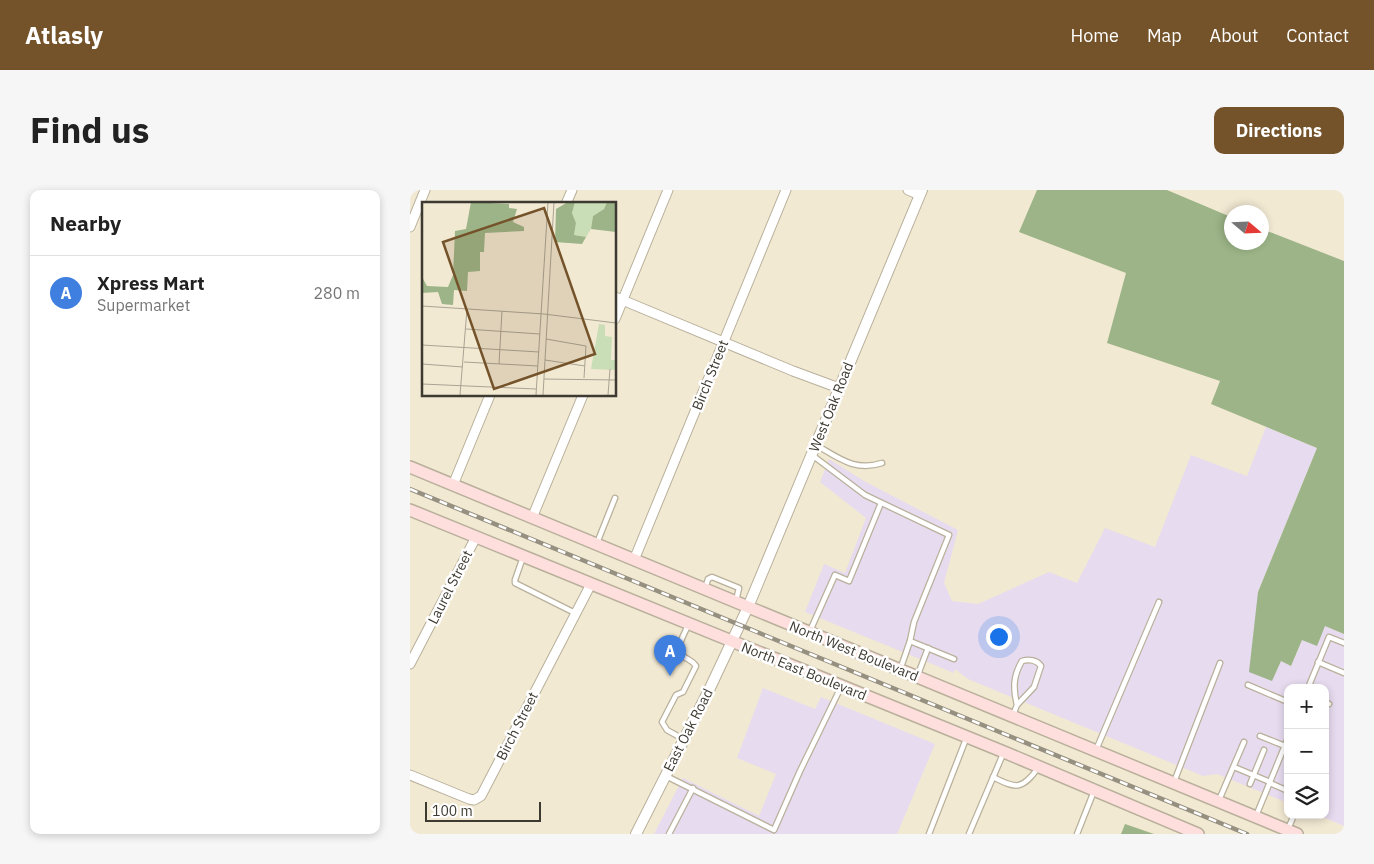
<!DOCTYPE html>
<html lang="en">
<head>
<meta charset="utf-8">
<style>
	:root { --surface:#fff; --page:#f6f6f6; --text:#222; --muted:#767676; --line:#e0e0e0; --accent:#75532a }
	body { margin:0; font-family:"IBM Plex Sans",sans-serif; background:var(--page); color:var(--text) }
	.controls { position:absolute; right:15px; bottom:15px; display:grid; overflow:hidden; border-radius:10px; box-shadow:0 2px 8px #0003 }
	.controls button { width:45px; height:45px; display:grid; place-items:center; padding:0; border:0; border-bottom:1px solid var(--line); background:var(--surface); color:var(--text); font:25px sans-serif }
	.compass { position:absolute; left:814px; top:15px; width:45px; height:45px; border-radius:50%; background:var(--surface); box-shadow:0 2px 8px #0003; rotate:109deg }
	.scale { position:absolute; left:15px; bottom:12px; width:116px; box-sizing:border-box; padding-left:5px; border:2px solid #3d3a31; border-top:0; font-size:14px; line-height:18px; white-space:nowrap; color:#3d3a31; -webkit-text-stroke:4px #fff; paint-order:stroke }
	.you { position:absolute; left:588px; top:446px; width:18px; height:18px; margin:-12px; border:4px solid #fff; border-radius:50%; background:#1a73e8; box-shadow:0 0 0 8px #1a73e833 }
	.badge { display:grid; place-items:center; width:32px; height:32px; border-radius:50%; background:var(--accent); color:#fff; font-size:16px; font-weight:700 }
	.pin { position:absolute; translate:-50% -41px; filter:drop-shadow(0 1px 2px #0008) }
	.pin::after { content:''; position:absolute; top:26px; width:18px; height:15px; background:inherit; clip-path:polygon(0 0,100% 0,50% 100%) }
	.list { margin:0; padding:0; list-style:none }
	h2 { display:flex; justify-content:space-between; align-items:center; height:65px; margin:0; padding:0 20px; font-size:21px }
	h2 small { font-size:16px; font-weight:400; color:var(--muted) }
	.list li { display:grid; grid-template-columns:32px 1fr auto; gap:15px; align-items:center; box-sizing:border-box; height:75px; padding:0 20px; border-top:1px solid var(--line) }
	.list b { display:block; font-size:19px; white-space:nowrap }
	.list p { margin:0; font-size:16px; white-space:nowrap; color:var(--muted) }
	.list em { font-size:16px; font-style:normal; color:var(--muted) }
	.icon { flex:none; width:28px; height:28px; fill:none; stroke:currentColor; stroke-width:2; stroke-linecap:round; stroke-linejoin:round }
	.map { position:relative; flex:none; width:934px; height:644px; overflow:hidden; border-radius:10px }
	header { display:flex; align-items:center; gap:30px; box-sizing:border-box; height:70px; padding:0 25px; background:var(--accent); color:#fff }
	header strong { font-size:24px }
	nav { display:flex; gap:28px; margin-inline-start:auto; font-size:18px }
	.intro { display:flex; align-items:center; justify-content:space-between; box-sizing:border-box; height:120px; padding:0 30px }
	h1 { margin:0; font-size:35px }
	.button { padding:12px 22px; border-radius:10px; background:var(--accent); color:#fff; font-size:18px; font-weight:700 }
	main { display:flex; gap:30px; padding:0 30px }
	aside { flex:1; background:var(--surface); border-radius:10px; box-shadow:0 2px 8px #0003 }
	.map>svg:first-child { display:block }
</style>
</head>
<body>
<header>
<strong>Atlasly</strong>
<nav><a>Home</a><a>Map</a><a>About</a><a>Contact</a></nav>
</header>
<div class="intro"><h1>Find us</h1><a class="button">Directions</a></div>
<main>
<aside>
<h2>Nearby<small></small></h2>
<ul class="list">
<li><span class="badge" style="background:#3f7fe0">A</span><div><b>Xpress Mart</b><p>Supermarket</p></div><em>280 m</em></li>
</ul>
</aside>
<div class="map">
<svg width="934" height="644" viewBox="0 0 934 644">
	<rect width="100%" height="100%" fill="#f2e9d3"/>
	<g fill="#e7dbef">
		<path d="M 856,237 L 907,258 L 848,402 L 871,471 L 881,476 L 892,450 L 915,436 L 934,444 L 934,636 L 908,625 L 915,625 L 915,498 L 878,498 L 878,613 L 807,584 L 793,586 L 558,489 L 545,479 L 544,483 L 395,422 L 414,374 L 435,383 L 456,328 L 410,292 L 419,269 L 454,291 L 548,340 L 534,393 L 542,411 L 568,414 L 639,382 L 667,393 L 695,338 L 745,357 L 781,265 L 837,286 Z"/>
		<path d="M 353,498 L 405,519 L 411,507 L 525,554 L 487,644 L 244,644 L 273,588 L 349,626 L 366,584 L 327,568 Z"/>
	</g>
	<g fill="#9cb487">
		<path d="M 627,0 L 757,0 L 821,27 L 822,52 L 852,52 L 852,39 L 934,71 L 934,444 L 915,436 L 907,456 L 892,450 L 881,476 L 871,471 L 862,491 L 839,482 L 848,402 L 907,258 L 801,214 L 810,191 L 697,153 L 716,83 L 609,42 Z"/>
		<path d="M 715,634 L 744,644 L 711,644 Z"/>
	</g>
	<g fill="none" stroke-linecap="round" stroke-linejoin="round">
		<g stroke="#b9b09b" stroke-width="7">
			<g id="service">
				<path d="M 406,255 C 429,268 445,282 472,273"/>
				<path d="M 402,265 L 455,305 L 539,345 L 504,432 L 500,451 L 490,480"/>
				<path d="M 187,353 L 205,308"/>
				<path d="M 113,367 L 105,390 L 105,393 L 165,423"/>
				<path d="M 295,399 L 298,389 L 302,387 L 329,398 L 326,411"/>
				<path d="M 400,441 L 425,385 L 439,391 L 471,313"/>
				<path d="M 500,451 L 544,469"/>
				<path d="M 908,472 L 934,483"/>
				<path d="M 507,487 L 518,458"/>
				<path d="M 838,495 L 878,512"/>
				<path d="M 898,498 L 919,447 L 934,453"/>
				<path d="M 915,512 L 919,514"/>
				<path d="M 603,525 L 607,515 L 624,497 L 631,476 C 627,470 619,469 612,471 C 603,486 603,498 607,515"/>
				<path d="M 850,546 L 875,556"/>
				<path d="M 273,549 L 257,540 L 252,532 L 266,505 L 273,502 L 286,476 C 282,470 278,470 273,466 C 264,458 275,444 278,435"/>
				<path d="M 686,560 L 749,412"/>
				<path d="M 824,577 L 860,592"/>
				<path d="M 256,586 L 364,640 L 390,581 L 431,497"/>
				<path d="M 583,587 C 606,599 612,600 628,578"/>
				<path d="M 764,592 L 810,473"/>
				<path d="M 860,593 L 878,601"/>
				<path d="M 840,594 L 854,560"/>
				<path d="M 809,610 L 834,552"/>
				<path d="M 846,626 L 878,548"/>
				<path d="M 878,639 L 884,625"/>
				<path d="M 259,644 L 283,598"/>
				<path d="M 519,644 L 556,549"/>
				<path d="M 559,644 L 593,564"/>
				<path d="M 667,644 L 684,601"/>
			</g>
		</g>
		<g stroke="#b9b09b" stroke-width="11">
			<g id="minor">
				<path d="M 498,0 L 510,5"/>
				<path d="M 156,14 L 162,0"/>
				<path d="M 0,37 L 15,0"/>
				<path d="M 205,107 L 383,181 L 429,198"/>
				<path d="M 205,129 L 258,0"/>
				<path d="M 43,295 L 80,205"/>
				<path d="M 122,328 L 173,205"/>
				<path d="M 224,370 L 376,0"/>
				<path d="M 0,474 L 66,347"/>
				<path d="M 0,585 L 59,609 L 64,610 L 71,606 L 181,394"/>
			</g>
		</g>
		<g stroke="#b9b09b" stroke-width="12">
			<path id="tertiary" d="M 226,644 L 300,498 L 338,417 L 512,0"/>
		</g>
		<g stroke="#b9b09b" stroke-width="14">
			<g id="secondary">
				<path d="M 0,277 L 887,644"/>
				<path d="M 0,320 L 594,562 L 788,644"/>
			</g>
		</g>
		<use href="#service" stroke="#fff" stroke-width="4.5"/>
		<use href="#minor" stroke="#fff" stroke-width="9"/>
		<use href="#tertiary" stroke="#fff" stroke-width="10"/>
		<use href="#secondary" stroke="#fedfdd" stroke-width="11"/>
		<g stroke="#969081" stroke-width="4.5">
			<path id="rail" d="M 0,299 L 837,644"/>
		</g>
		<use href="#rail" stroke="#fff" stroke-width="2.5" stroke-dasharray="8" stroke-linecap="butt"/>
	</g>
	<g text-anchor="middle" dominant-baseline="central" stroke-width="5" stroke-linejoin="round" paint-order="stroke">
		<g font-size="14" fill="#3d3a31" stroke="#fff">
			<text transform="translate(300 185) rotate(-68)">Birch Street</text>
			<text transform="translate(421 217) rotate(-68)">West Oak Road</text>
			<text transform="translate(40 397) rotate(-63)">Laurel Street</text>
			<text transform="translate(444 461) rotate(22)">North West Boulevard</text>
			<text transform="translate(394 481) rotate(22)">North East Boulevard</text>
			<text transform="translate(107 536) rotate(-63)">Birch Street</text>
			<text transform="translate(278 540) rotate(-63)">East Oak Road</text>
		</g>
	</g>
	<g transform="translate(12 12)">
		<rect width="194" height="194" fill="#f2e9d3"/>
		<path d="M 153,0 L 185,0 L 182,7 L 171,14 L 169,27 L 164,35 L 152,33 L 154,21 L 150,11 ZM 177,122 L 183,123 L 183,134 L 190,135 L 189,158 L 194,158 L 194,168 L 169,167 Z" fill="#c9ddb7"/>
		<path d="M 49,0 L 87,2 L 87,6 L 95,7 L 91,20 L 102,25 L 102,29 L 63,31 L 62,50 L 58,50 L 58,69 L 46,70 L 45,89 L 32,88 L 31,103 L 20,102 L 16,90 L 0,91 L 0,75 L 5,84 L 26,85 L 31,73 L 33,29 L 44,27 ZM 146,0 L 153,0 L 150,11 L 154,21 L 152,33 L 164,35 L 160,42 L 133,40 L 134,7 ZM 185,0 L 194,0 L 194,30 L 169,27 L 171,14 L 182,7 Z" fill="#9cb487"/>
		<path fill="none" stroke="#aaa392" stroke-width="1" d="M 0,104 L 122,112 L 194,121M 44,127 L 118,132M 124,137 L 164,144 L 162,176M 0,143 L 117,150M 123,158 L 163,164M 42,160 L 116,164M 0,162 L 41,165M 77,162 L 80,109M 122,177 L 194,178M 0,182 L 114,187M 38,193 L 45,107M 114,193 L 126,0M 121,193 L 132,0M 186,193 L 188,167"/>
		<path fill="#75532a" fill-opacity="0.15" stroke="#75532a" stroke-width="2.5" d="M 122,6 L 173,152 L 72,187 L 21,40 Z"/>
		<rect width="194" height="194" fill="none" stroke="#3d3a31" stroke-width="2.5"/>
	</g>
</svg>
<div class="controls">
<button>+</button>
<button>−</button>
<button><svg class="icon" aria-label="layers" viewBox="0 0 24 24"><path d="M12 4l9 5-9 5-9-5zM3 14l9 5 9-5"/></svg></button>
</div>
<svg class="compass" viewBox="-18 -18 36 36"><path d="M0-13l5 13h-10z" fill="#e53935"/><path d="M0 13l5-13h-10z" fill="#767676"/></svg>
<div class="scale">100 m</div>
<div class="you"></div>
<div class="pin badge" style="left:260px;top:486px;background:#3f7fe0">A</div>
</div>
</main>
</body>
</html>
